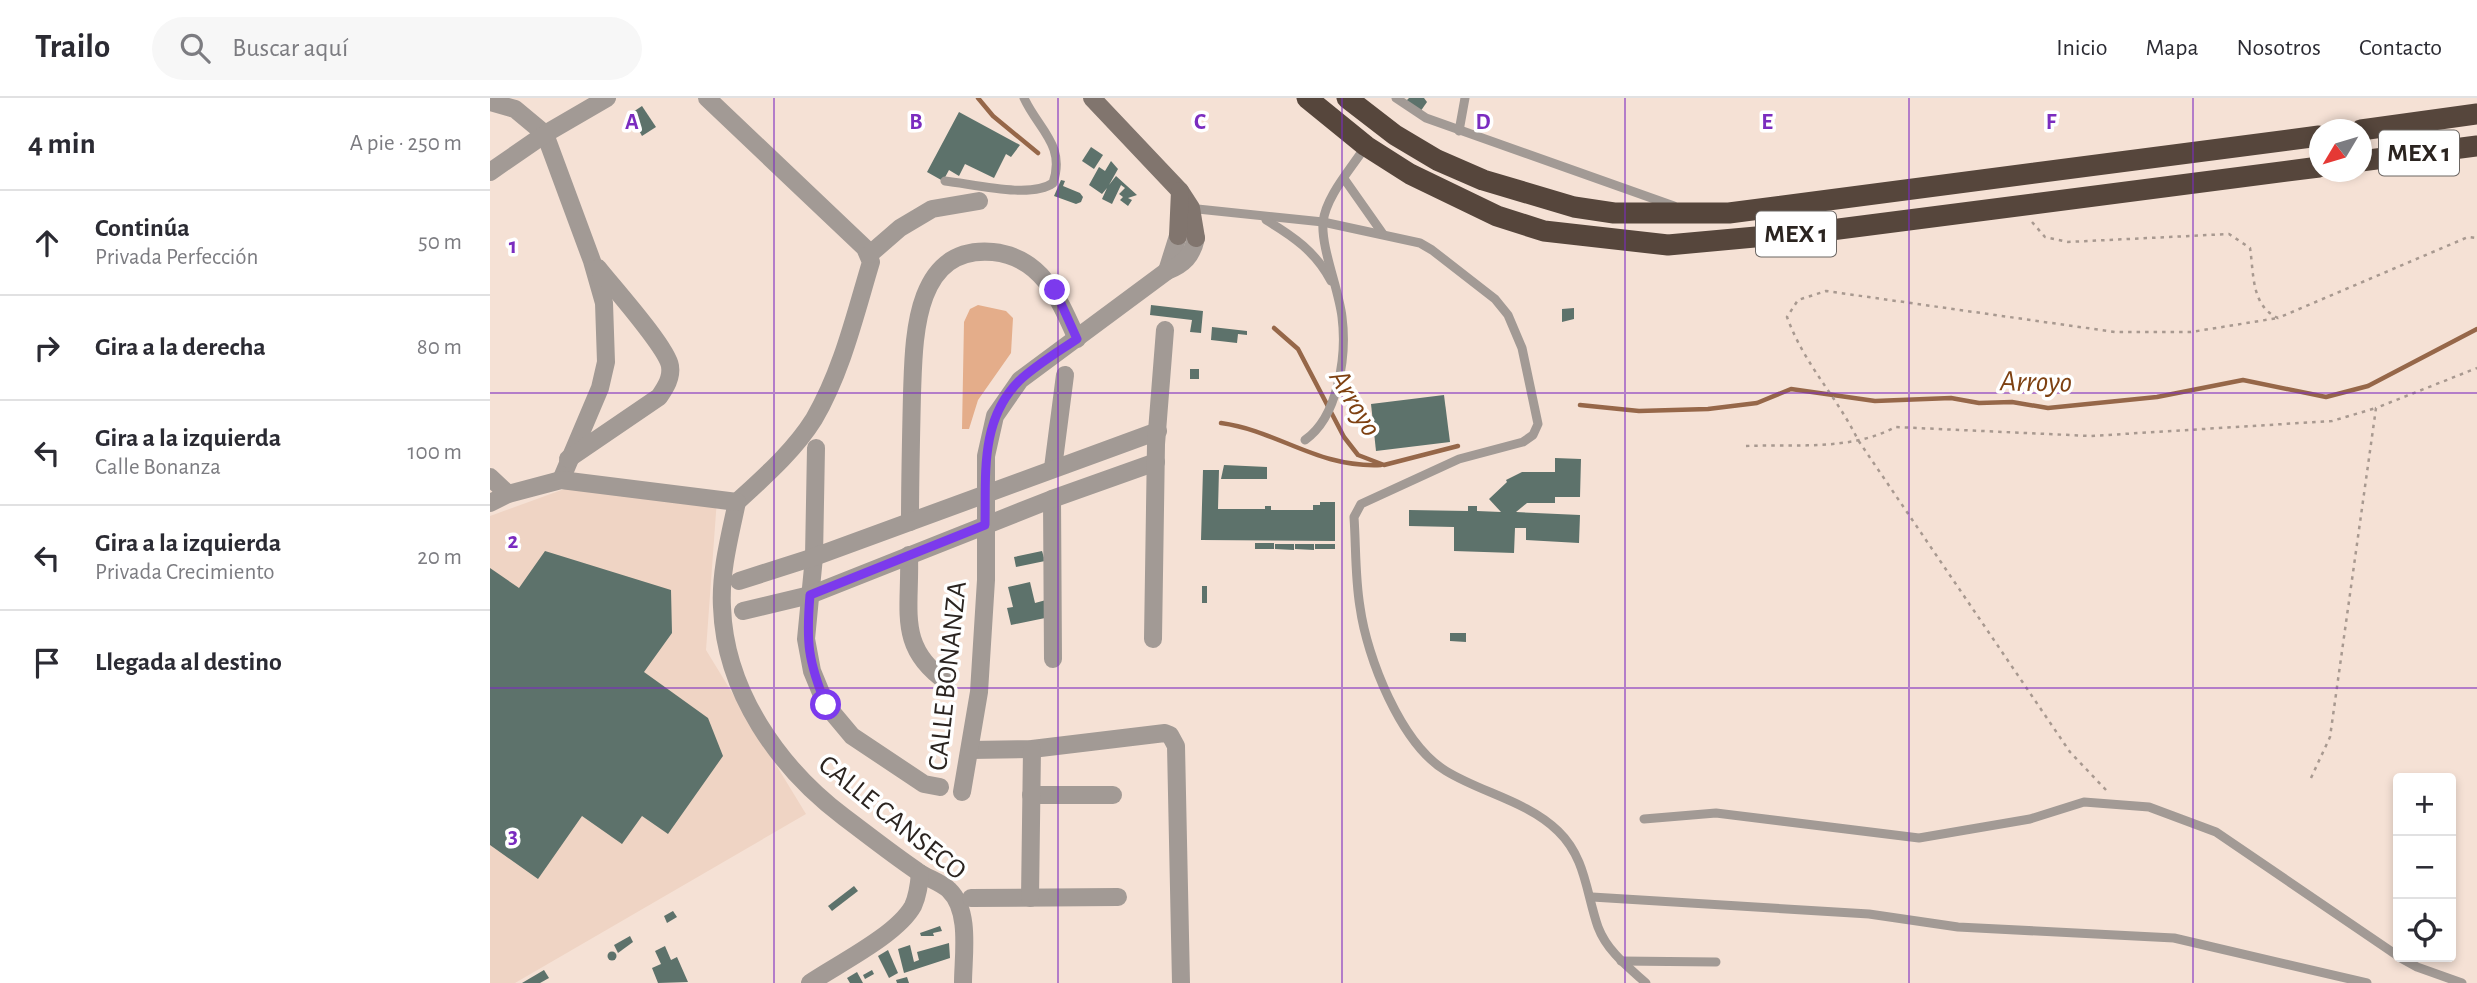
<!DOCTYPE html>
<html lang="es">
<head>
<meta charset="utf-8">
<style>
	:root { --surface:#fff; --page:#f7f7f7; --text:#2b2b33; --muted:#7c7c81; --line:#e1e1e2 }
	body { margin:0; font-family:"Alegreya Sans",sans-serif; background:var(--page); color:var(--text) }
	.controls { position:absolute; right:21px; bottom:21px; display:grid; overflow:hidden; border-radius:7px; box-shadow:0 4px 10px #0003 }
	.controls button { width:63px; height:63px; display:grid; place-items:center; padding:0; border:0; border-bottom:2px solid var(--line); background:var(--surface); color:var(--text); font:35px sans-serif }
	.compass { position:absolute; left:1819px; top:21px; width:63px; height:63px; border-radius:50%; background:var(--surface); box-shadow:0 4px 10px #0003; rotate:232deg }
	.stop { position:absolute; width:21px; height:21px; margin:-16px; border:5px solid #7c3aed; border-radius:50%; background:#fff }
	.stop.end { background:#7c3aed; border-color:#fff; box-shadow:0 2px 7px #0008 }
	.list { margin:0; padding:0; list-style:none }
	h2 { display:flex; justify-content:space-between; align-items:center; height:91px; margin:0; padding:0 28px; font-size:30px }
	h2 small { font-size:23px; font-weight:400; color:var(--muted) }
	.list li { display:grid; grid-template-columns:46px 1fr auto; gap:21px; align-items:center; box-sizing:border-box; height:105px; padding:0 28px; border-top:2px solid var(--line) }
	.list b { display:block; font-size:26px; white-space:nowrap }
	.list p { margin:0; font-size:23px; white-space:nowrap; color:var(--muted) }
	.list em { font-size:23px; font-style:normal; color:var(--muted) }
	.icon { flex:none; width:38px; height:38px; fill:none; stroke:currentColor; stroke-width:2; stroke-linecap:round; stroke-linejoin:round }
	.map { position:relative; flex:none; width:1987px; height:885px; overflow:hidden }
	header { display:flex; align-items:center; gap:42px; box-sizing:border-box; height:98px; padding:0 35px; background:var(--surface); border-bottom:2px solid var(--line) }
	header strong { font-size:33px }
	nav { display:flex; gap:38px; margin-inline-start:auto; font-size:24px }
	.search { width:490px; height:63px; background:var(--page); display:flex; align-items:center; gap:18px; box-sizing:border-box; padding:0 24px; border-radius:38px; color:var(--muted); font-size:26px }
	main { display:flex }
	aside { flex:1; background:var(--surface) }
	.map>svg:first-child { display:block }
</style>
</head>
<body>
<header>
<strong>Trailo</strong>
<div class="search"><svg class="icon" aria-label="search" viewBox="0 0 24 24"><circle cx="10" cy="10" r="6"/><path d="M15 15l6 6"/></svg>Buscar aquí</div>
<nav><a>Inicio</a><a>Mapa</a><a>Nosotros</a><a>Contacto</a></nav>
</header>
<main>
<aside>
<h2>4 min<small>A pie · 250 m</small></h2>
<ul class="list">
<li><svg class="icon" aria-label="ahead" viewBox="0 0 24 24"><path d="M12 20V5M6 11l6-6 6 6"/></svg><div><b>Continúa</b><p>Privada Perfección</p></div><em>50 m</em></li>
<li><svg class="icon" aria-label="right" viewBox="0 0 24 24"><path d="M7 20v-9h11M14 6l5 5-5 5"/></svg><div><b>Gira a la derecha</b></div><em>80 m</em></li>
<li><svg class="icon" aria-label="left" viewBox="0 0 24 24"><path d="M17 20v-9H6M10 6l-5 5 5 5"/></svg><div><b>Gira a la izquierda</b><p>Calle Bonanza</p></div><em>100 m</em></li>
<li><svg class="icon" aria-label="left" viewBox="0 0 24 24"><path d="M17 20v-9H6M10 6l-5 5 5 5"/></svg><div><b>Gira a la izquierda</b><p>Privada Crecimiento</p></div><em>20 m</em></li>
<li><svg class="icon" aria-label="arrive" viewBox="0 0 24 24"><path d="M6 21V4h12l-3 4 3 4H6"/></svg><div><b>Llegada al destino</b></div></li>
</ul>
</aside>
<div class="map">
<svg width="1987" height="885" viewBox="0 0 1987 885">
	<rect width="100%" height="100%" fill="#f5e1d5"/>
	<path fill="#efd4c4" d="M 77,390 L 227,401 L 216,552 L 316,716 L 25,885 L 0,885 L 0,418 Z"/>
	<path fill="#e4ad8a" d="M 488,207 L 516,213 L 523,220 L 521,255 L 488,302 L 479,331 L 472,331 L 474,224 L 480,211 Z"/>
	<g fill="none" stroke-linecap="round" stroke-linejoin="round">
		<g stroke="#966749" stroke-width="4.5">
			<path d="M 488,0 L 503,18 L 548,55"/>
			<path d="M 784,230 L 808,251 L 854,339 L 868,357 L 894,367 L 968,348"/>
			<path d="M 1090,307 L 1149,313 L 1218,311 L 1267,305 L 1301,291 L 1385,303 L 1461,300 L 1489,305 L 1522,304 L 1558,310 L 1667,299 L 1753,282 L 1836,299 L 1878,288 L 1987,231"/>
			<path d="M 731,325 C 789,333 827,370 891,367"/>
		</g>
	</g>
	<g fill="#5d726b">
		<path d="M 919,0 L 934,0 L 937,4 L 930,14 L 914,5 Z"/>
		<path d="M 152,8 L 166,29 L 152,38 L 140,16 Z"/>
		<path d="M 469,14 L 530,47 L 521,59 L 516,56 L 504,80 L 475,66 L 469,78 L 459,72 L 453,83 L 437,74 Z"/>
		<path d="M 601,49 L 613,57 L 604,71 L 592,63 Z"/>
		<path d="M 621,63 L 628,71 L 619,87 L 626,78 L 647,97 L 638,100 L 642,102 L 638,108 L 630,102 L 633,99 L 629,96 L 635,90 L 631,87 L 622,106 L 612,101 L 617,90 L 612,96 L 599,87 L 609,69 L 615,73 Z"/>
		<path d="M 571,82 L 575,83 L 573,88 L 590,95 L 593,99 L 591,104 L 586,106 L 564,98 Z"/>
		<path d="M 661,207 L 713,213 L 711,235 L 700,234 L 702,222 L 660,217 Z"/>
		<path d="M 1084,210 L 1084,221 L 1072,224 L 1072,211 Z"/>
		<path d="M 722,229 L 757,233 L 757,237 L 748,236 L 747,245 L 721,242 Z"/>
		<rect x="700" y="271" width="9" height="10"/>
		<path d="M 954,297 L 960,344 L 886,353 L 881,306 Z"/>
		<path d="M 1065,360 L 1091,361 L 1090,399 L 1065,399 L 1065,405 L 1037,405 L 1026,414 L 1090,417 L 1089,445 L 1036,442 L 1036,430 L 1025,430 L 1024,455 L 964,453 L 964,429 L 919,428 L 919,412 L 978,413 L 978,408 L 987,408 L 987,413 L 1011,414 L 999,401 L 1017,384 L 1016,382 L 1032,374 L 1065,374 Z"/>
		<path d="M 734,367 L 777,369 L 777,381 L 731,381 Z"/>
		<path d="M 713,372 L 729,372 L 728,411 L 775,411 L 775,408 L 781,408 L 781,412 L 823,412 L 823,407 L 830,407 L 830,404 L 845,404 L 845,443 L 711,442 Z"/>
		<rect x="765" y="445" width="19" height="6"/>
		<path d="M 785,446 L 804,446 L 804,452 L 785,451 Z"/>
		<path d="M 805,446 L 824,446 L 824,452 L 805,451 Z"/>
		<rect x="825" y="446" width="20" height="5"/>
		<path d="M 55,453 L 181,492 L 182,535 L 154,574 L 218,620 L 233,658 L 178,736 L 152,718 L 132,746 L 92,718 L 48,781 L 0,747 L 0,470 L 29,490 Z"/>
		<path d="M 552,453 L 555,463 L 526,469 L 524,459 Z"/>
		<path d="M 540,484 L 545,505 L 556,502 L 560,519 L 521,527 L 517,510 L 523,509 L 518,489 Z"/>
		<rect x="712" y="488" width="5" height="17"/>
		<path d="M 960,535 L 976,535 L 976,544 L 960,543 Z"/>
		<path d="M 364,788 L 368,793 L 342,813 L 338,808 Z"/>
		<path d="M 183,813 L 187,819 L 177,825 L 174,818 Z"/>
		<path d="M 450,828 L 452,833 L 443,835 L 444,838 L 431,838 L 430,835 Z"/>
		<path d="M 140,838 L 143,844 L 128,855 L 124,847 Z"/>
		<path d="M 459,845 L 460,860 L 414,875 L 408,851 L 420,847 L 424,864 L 429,862 L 427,854 Z"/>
		<path d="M 175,848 L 181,862 L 187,859 L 198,884 L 168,885 L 162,870 L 171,866 L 165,853 Z"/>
		<path d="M 398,852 L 408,875 L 399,880 L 388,858 Z"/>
		<circle cx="122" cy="858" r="4.5"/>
		<path d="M 54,872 L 59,880 L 50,885 L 32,885 Z"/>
		<path d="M 382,872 L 384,876 L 375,881 L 373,877 Z"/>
		<path d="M 367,874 L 373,885 L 360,885 L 357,880 Z"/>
		<path d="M 417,879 L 419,885 L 407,885 L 406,882 Z"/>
	</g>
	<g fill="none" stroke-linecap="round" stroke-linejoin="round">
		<g stroke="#a89990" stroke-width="2.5" stroke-dasharray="3.5 5" stroke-linecap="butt">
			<path d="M 1542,124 L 1555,139 L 1578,144 L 1739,136 L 1760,150 C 1764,176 1761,208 1788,220 L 1978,139 L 1987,140"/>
			<path d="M 1256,348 C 1304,346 1362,353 1405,329 L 1601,338 L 1842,323 L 1886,310"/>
			<path d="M 1821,680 L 1840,639 L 1886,310 L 1987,270"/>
			<path d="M 1616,692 L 1580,654 L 1368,342 C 1346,297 1315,268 1297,219 L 1308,202 L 1336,193 L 1625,234 L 1701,234 L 1788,220"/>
		</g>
		<g stroke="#a29a95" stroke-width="9">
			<path d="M 906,0 L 936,20 L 1184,108"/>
			<path d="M 969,33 L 975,0"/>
			<path d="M 855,82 L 893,136"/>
			<path d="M 455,83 C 483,86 541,101 563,85 C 576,47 548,31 534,0"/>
			<path d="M 698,110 L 833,124 L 930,145 L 942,152 L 1005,201 L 1018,217 L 1032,250 L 1048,326 L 1043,337 L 1033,344 L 969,361 L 871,406 L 864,419 C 866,448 865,479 870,509 C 877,560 911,646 956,673 C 992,695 1037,703 1068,733 C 1096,760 1096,795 1108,829 C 1117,853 1138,869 1156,885"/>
			<path d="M 776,122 C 803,138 826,154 841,183"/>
			<path d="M 815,342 C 848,319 857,258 852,219 C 849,192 831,150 833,124 C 836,98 861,71 875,49"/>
			<path d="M 1154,721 L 1226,715 L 1429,740 L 1540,721 L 1594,704 L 1659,709 L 1726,734 L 1908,858"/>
			<path d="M 1102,799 L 1379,816 L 1468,829 L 1684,840 L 1877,885"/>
			<path d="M 1909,859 L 1927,869 L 1972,885"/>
			<path d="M 1131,863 L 1226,864"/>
		</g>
		<g stroke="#a29a95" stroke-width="18">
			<path d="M 217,0 L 375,150 L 381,164 C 365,217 352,273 324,321 C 304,353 274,379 247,404"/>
			<path d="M 0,4 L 25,11 L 55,36 L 102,163 L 114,205 L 116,264 L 110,290 L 71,382"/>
			<path d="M 0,74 L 55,36 L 117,0"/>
			<path d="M 380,156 L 410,130 L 442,111 L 489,103"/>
			<path d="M 677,173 L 688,138"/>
			<path d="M 326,350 L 324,459 L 316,541 L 322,573 L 336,607 L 362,638 L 434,686 L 450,689"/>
			<path d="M 78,361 L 169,299 C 175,290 182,280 180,268 C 177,249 122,188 108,170"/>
			<path d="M 563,370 L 575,277"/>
			<path d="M 0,379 L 18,396"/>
			<path d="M 562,401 L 563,561"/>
			<path d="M 247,404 C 240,437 230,475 232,509 C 235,594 289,670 354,719 C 378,737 402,756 427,773 C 436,780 451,784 459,792 C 481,813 473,858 473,885"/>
			<path d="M 0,405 L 18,396 L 71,382 L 247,404"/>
			<path d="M 420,424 C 420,381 421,339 422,296 C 424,242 423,147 503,154 C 552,159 569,201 587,241"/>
			<path d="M 419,457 C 421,512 406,549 457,584"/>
			<path d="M 249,483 L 324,459 L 668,333"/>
			<path d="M 253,513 L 320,497 L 562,401 L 666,364"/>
			<path d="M 663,541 L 666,346 L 675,232"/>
			<path d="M 480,652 L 542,651 L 675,635 L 680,637 L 686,648 L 691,885"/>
			<path d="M 472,694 L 489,594 L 496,482 L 496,358 L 505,318 L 530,282 L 677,173 C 694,166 702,158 706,140"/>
			<path d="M 541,697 L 623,697"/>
			<path d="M 481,800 L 628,799"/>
			<path d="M 540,800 L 542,651"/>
			<path d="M 320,885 C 348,866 407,837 423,808 C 428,797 429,787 430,775"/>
		</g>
		<g stroke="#81756e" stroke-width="18">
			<path d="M 602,0 L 690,93 L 701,110 L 706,140"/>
			<path d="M 688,138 L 690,93"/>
		</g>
		<g stroke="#56463c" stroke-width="21">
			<path d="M 817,0 L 876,48 L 920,76 L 1007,118 L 1054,133 L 1178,147 L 1341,132 L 1829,69"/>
			<path d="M 857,0 L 905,37 L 947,62 L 993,82 L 1084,109 L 1124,115 L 1239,115 L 1829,38"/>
			<path d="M 1871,32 L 1987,16"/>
			<path d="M 1871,63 L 1987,48"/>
		</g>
	</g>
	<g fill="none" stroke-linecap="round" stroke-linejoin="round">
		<path stroke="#7c3aed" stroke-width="9" d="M 336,607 C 318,563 316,544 320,497 L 495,427 C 496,376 490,322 529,283 C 546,267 568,254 587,241 L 565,192"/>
	</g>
	<path fill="none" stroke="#7b2cbf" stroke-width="2" stroke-opacity="0.55" d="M 284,0 L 284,885M 568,0 L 568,885M 852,0 L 852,885M 1135,0 L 1135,885M 1419,0 L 1419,885M 1703,0 L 1703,885M 0,295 L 1987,295M 0,590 L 1987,590"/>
	<g text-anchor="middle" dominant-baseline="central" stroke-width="7" stroke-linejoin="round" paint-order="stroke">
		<g fill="#fff" stroke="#6b6663" stroke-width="2">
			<rect x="1889" y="32.5" width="80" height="45" rx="5"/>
			<rect x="1266" y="113.5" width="80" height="45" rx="5"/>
		</g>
		<g font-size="26" font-weight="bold" fill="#2b2420">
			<text x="1929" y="55">MEX 1</text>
			<text x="1306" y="136">MEX 1</text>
		</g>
		<g font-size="28" fill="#2b2420" stroke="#fff">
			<text transform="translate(458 578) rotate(-84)">CALLE BONANZA</text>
			<text transform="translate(402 720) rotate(39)">CALLE CANSECO</text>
		</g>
		<g font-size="30" font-style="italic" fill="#7e4112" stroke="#fff">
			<text transform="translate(1546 284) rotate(1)">Arroyo</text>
			<text transform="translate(865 305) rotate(59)">Arroyo</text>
		</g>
	</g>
	<g font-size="23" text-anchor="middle" font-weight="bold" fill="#7b2cbf" stroke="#fff" stroke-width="7" stroke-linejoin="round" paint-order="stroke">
		<text x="142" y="31">A</text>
		<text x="426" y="31">B</text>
		<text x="710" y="31">C</text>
		<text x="993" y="31">D</text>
		<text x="1277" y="31">E</text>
		<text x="1561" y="31">F</text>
		<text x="23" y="155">1</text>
		<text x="23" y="450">2</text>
		<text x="23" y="745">3</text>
	</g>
</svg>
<div class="controls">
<button>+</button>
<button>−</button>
<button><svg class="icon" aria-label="locate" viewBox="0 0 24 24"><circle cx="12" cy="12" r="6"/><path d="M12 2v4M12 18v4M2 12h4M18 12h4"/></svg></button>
</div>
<svg class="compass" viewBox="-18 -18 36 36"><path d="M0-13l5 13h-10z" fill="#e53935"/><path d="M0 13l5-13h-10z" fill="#7c7c81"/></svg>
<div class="stop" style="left:336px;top:607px"></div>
<div class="stop end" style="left:565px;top:192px"></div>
</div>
</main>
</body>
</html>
